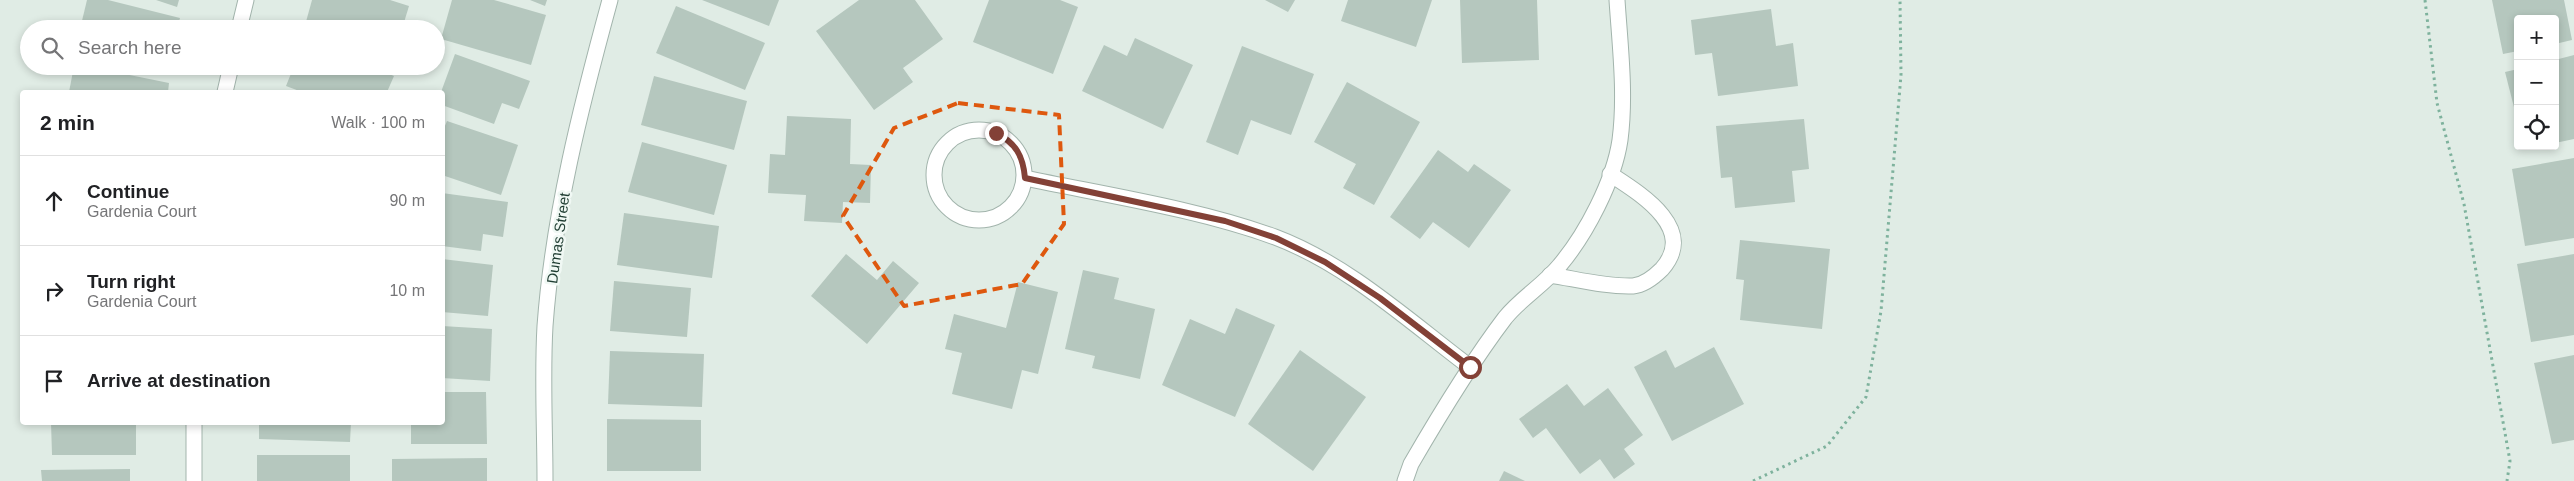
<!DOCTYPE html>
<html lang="en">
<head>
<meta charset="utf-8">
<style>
	:root { --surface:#fff; --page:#f2f2f2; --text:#202124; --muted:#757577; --line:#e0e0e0 }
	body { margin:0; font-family:Arial,sans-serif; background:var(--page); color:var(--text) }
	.controls { position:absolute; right:15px; top:15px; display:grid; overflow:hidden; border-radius:5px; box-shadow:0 2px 8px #0003 }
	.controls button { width:45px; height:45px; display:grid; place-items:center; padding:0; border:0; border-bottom:1px solid var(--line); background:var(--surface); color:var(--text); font:25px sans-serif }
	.stop { position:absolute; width:15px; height:15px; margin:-11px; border:4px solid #834137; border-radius:50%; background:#fff }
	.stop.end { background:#834137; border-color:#fff; box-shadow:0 1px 5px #0008 }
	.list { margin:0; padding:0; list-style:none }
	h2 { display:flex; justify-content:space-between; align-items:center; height:65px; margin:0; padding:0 20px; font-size:21px }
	h2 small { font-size:16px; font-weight:400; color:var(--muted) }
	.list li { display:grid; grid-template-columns:32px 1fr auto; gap:15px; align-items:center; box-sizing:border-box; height:90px; padding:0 20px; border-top:1px solid var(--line) }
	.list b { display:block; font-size:19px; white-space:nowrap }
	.list p { margin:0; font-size:16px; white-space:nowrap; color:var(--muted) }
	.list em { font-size:16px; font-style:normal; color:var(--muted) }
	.icon { flex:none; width:28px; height:28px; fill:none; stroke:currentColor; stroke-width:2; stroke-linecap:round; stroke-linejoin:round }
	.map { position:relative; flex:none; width:2574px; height:481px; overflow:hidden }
	.search { position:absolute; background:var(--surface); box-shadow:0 2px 8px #0003; left:20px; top:20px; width:425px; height:55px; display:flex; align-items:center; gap:12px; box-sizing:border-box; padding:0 18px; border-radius:28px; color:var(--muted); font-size:19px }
	.panel { position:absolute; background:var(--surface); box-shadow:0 2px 8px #0003; left:20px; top:90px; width:425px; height:335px; border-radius:5px }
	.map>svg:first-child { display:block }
</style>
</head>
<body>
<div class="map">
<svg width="2574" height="481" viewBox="0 0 2574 481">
	<rect width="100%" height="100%" fill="#e0ece5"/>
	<g fill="#b5c7be">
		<path d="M 87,0 L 108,0 L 180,18 L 177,29 L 80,29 Z"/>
		<path d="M 156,0 L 179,0 L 177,7 Z"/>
		<path d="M 312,0 L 390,0 L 409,6 L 402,29 L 304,29 Z"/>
		<path d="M 452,0 L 494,0 L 546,15 L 531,65 L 441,39 Z"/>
		<path d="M 530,0 L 547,0 L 545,6 Z"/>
		<path d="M 702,0 L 779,0 L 769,26 Z"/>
		<path d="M 859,0 L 915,0 L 943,39 L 903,68 L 913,82 L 874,110 L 816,31 Z"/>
		<path d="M 989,0 L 1060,0 L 1078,7 L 1053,74 L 973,42 Z"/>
		<path d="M 1265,0 L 1295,0 L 1288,12 Z"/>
		<path d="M 1348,0 L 1432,0 L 1416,47 L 1341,21 Z"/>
		<path d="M 1460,0 L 1537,0 L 1539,60 L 1462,63 Z"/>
		<path d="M 2492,0 L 2564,0 L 2572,40 L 2555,44 L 2555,19 L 2518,19 L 2518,51 L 2503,54 Z"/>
		<path d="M 676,6 L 765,43 L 745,90 L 656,53 Z"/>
		<path d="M 1771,9 L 1776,46 L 1793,43 L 1798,86 L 1718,96 L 1712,53 L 1695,55 L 1691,20 Z"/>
		<path d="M 1135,38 L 1193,65 L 1163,129 L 1082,91 L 1104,45 L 1127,56 Z"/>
		<path d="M 1242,46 L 1314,74 L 1291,135 L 1251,120 L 1238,155 L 1206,142 Z"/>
		<path d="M 455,54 L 530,81 L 519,109 L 502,103 L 494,124 L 442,105 L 441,92 Z"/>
		<path d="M 2574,55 L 2574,139 L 2555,143 L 2555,60 Z"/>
		<path d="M 74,66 L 85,66 L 169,83 L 168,92 L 69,92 Z"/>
		<path d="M 156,66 L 168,66 L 167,70 Z"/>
		<path d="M 294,66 L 369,66 L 394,76 L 387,92 L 302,92 L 286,86 Z"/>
		<path d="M 2518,69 L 2518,119 L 2517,119 L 2505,72 Z"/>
		<path d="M 654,76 L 747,101 L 734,150 L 641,125 Z"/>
		<path d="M 1347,82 L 1420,122 L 1374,205 L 1343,188 L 1356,164 L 1314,142 Z"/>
		<path d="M 787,116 L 851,119 L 850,164 L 871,165 L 870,203 L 843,202 L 842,223 L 804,221 L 806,195 L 768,193 L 770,154 L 785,155 Z"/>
		<path d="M 1804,119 L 1809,169 L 1792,171 L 1795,202 L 1735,208 L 1732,177 L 1721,178 L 1716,126 Z"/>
		<path d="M 447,121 L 518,145 L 501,195 L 442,175 L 442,133 Z"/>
		<path d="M 642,142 L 727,165 L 714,215 L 628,192 Z"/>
		<path d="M 2524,146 L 2539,146 L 2539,147 L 2525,150 Z"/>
		<path d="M 1438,150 L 1468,172 L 1474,164 L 1511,190 L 1469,248 L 1433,222 L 1420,239 L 1390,217 Z"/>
		<path d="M 2574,158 L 2574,238 L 2525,246 L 2512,169 Z"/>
		<path d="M 442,193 L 508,202 L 503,237 L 483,234 L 481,251 L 442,246 Z"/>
		<path d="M 624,213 L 719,226 L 712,278 L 617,265 Z"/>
		<path d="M 1740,240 L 1830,249 L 1822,329 L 1740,320 L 1744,280 L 1736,279 Z"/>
		<path d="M 846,254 L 877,280 L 893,261 L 919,283 L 867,344 L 811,296 Z"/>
		<path d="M 2574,254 L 2574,335 L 2531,342 L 2517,264 Z"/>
		<path d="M 442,259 L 493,265 L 488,316 L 442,312 Z"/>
		<path d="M 1083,270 L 1119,278 L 1114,299 L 1155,309 L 1140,379 L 1092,368 L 1095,356 L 1065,349 Z"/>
		<path d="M 614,281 L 691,288 L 687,337 L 610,331 Z"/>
		<path d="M 1018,282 L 1058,292 L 1038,374 L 1022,370 L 1012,409 L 952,394 L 962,353 L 945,349 L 954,314 L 1006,328 Z"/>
		<path d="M 1236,308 L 1275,325 L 1235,417 L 1162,385 L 1190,319 L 1225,334 Z"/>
		<path d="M 442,326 L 492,329 L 490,381 L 442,378 Z"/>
		<path d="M 1714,347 L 1744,404 L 1672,441 L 1634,367 L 1666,350 L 1675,368 Z"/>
		<path d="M 1300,350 L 1366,397 L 1313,471 L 1248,424 Z"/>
		<path d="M 610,351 L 704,354 L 702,407 L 608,404 Z"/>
		<path d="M 2574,355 L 2574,440 L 2552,444 L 2534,363 Z"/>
		<path d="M 1567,384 L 1584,406 L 1608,388 L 1643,435 L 1624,449 L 1635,464 L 1614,479 L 1600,459 L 1580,474 L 1546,428 L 1533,438 L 1519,419 Z"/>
		<path d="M 442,392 L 486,392 L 487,444 L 411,444 L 411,422 L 442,422 Z"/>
		<path d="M 607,419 L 701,420 L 701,471 L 607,471 Z"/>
		<path d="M 51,422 L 136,422 L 136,455 L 52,455 Z"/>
		<path d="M 259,422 L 351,422 L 350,442 L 259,439 Z"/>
		<rect x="257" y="455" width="93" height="26"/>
		<path d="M 487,458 L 487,481 L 392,481 L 392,459 Z"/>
		<path d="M 130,469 L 130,481 L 42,481 L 41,470 Z"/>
		<path d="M 1504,471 L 1525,481 L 1499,481 Z"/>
	</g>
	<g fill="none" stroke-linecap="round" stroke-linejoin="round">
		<g stroke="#a2b4ac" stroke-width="17">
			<g id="minor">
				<path d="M 239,29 L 246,0"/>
				<path d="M 225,92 L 231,66"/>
				<circle cx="979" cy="175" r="45"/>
				<path d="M 1025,178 C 1106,195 1198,209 1275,237 C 1347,264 1409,321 1470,367"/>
				<path d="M 1550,275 C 1576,279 1606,287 1633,286 C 1644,285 1654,277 1662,269 C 1698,228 1639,193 1610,174"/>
				<path d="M 194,422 L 194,481"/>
				<path d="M 545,481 C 545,430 542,377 545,326 C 553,216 581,106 610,0"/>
				<path d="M 1405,481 L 1411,464 C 1440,414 1470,364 1505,318 C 1521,298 1544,285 1560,265 C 1586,234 1614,181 1620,140 C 1626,94 1620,46 1617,0"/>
			</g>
		</g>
		<g stroke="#7eb29d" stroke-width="3" stroke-dasharray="2.5 4" stroke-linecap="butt">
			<path d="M 2425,0 L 2437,103 L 2464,204 L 2510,461 L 2507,481"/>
			<path d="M 1753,481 L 1827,446 L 1866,397 L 1881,311 L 1901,75 L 1900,0"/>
		</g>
		<use href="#minor" stroke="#fff" stroke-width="15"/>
	</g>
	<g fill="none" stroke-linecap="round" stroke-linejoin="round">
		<path stroke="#834137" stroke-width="6" d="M 996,133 C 1016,143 1023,156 1025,178 L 1225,221 L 1276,238 L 1325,262 L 1380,298 L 1470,367"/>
	</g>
	<path fill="none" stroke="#de580e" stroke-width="4" stroke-dasharray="10 6" stroke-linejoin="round" d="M 958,103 L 1059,115 L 1064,224 L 1022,284 L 904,306 L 843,216 L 894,128 Z"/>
	<g text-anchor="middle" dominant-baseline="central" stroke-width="5" stroke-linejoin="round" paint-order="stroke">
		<g font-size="15" fill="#1f3d32" stroke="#f0f8f4">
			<text transform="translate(558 238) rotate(-82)">Dumas Street</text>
		</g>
	</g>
</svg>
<div class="controls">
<button>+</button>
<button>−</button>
<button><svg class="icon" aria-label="locate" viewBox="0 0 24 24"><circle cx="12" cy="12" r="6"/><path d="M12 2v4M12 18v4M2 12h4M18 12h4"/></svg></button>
</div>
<div class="stop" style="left:1470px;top:367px"></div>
<div class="stop end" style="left:996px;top:133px"></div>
<div class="search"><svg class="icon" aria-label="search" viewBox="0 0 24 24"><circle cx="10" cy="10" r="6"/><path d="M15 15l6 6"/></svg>Search here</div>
<section class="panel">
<h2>2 min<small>Walk · 100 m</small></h2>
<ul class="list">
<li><svg class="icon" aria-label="ahead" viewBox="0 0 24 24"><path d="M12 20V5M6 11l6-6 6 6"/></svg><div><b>Continue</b><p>Gardenia Court</p></div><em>90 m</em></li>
<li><svg class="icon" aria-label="right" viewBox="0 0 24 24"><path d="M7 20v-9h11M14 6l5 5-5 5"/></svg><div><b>Turn right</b><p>Gardenia Court</p></div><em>10 m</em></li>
<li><svg class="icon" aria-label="arrive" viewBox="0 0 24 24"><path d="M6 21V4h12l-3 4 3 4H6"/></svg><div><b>Arrive at destination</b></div></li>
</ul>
</section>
</div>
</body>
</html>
